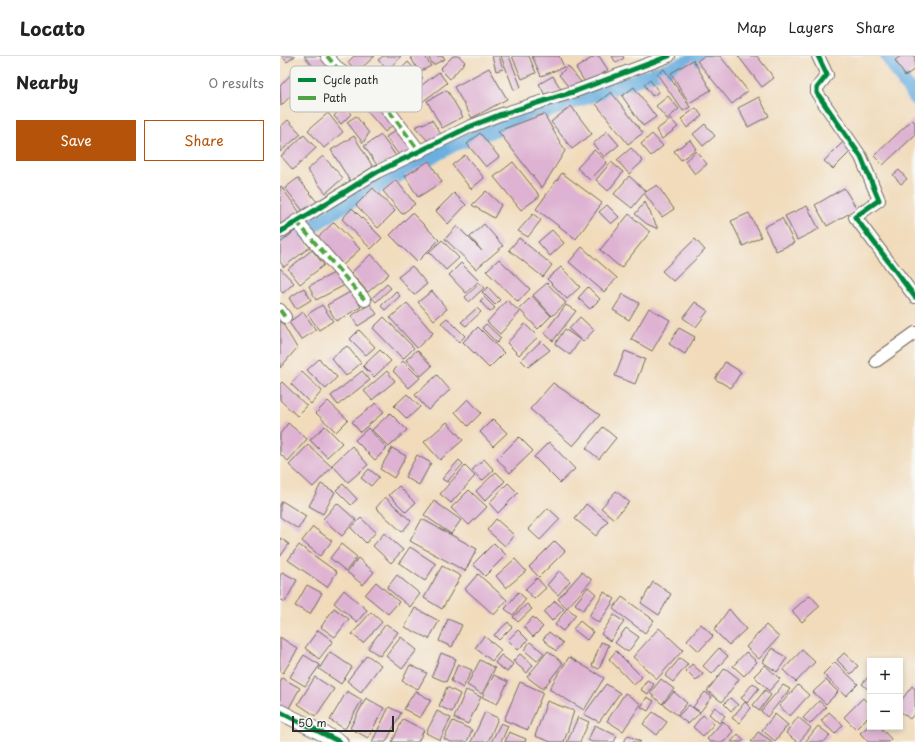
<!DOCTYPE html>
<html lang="en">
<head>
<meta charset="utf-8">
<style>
	:root { --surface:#fff; --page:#f2f2f2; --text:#222; --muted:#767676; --line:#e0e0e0; --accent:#b45309 }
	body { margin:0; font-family:"Playpen Sans",sans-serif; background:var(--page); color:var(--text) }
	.controls { position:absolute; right:12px; bottom:12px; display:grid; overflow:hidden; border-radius:0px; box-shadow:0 2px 6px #0003 }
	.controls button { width:36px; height:36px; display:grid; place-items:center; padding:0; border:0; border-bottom:1px solid var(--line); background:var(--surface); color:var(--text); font:20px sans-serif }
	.scale { position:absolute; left:12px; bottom:10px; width:102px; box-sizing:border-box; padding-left:4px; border:2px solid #2b2b2b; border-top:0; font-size:11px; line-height:14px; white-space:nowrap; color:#2b2b2b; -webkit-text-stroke:3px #f6f6f2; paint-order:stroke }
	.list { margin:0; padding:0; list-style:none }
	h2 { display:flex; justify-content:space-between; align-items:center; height:52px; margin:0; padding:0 16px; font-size:17px }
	h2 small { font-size:13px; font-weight:400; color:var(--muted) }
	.actions { display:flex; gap:8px; padding:12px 16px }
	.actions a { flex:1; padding:9px 0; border:1px solid var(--accent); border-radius:0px; text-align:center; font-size:14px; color:var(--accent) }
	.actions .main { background:var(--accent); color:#fff }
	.map { position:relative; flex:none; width:635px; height:686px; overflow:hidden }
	header { display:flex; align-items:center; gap:24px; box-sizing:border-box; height:56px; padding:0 20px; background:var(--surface); border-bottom:1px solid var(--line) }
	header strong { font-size:19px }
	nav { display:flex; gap:22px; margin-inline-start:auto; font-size:14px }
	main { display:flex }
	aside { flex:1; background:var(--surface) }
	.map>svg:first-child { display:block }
</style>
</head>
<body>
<header>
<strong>Locato</strong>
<nav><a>Map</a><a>Layers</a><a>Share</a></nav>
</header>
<main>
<aside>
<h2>Nearby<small>0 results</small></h2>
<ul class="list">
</ul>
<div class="actions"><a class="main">Save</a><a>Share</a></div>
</aside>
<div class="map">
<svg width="635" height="686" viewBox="0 0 635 686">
	<rect width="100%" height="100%" fill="#f6f6f2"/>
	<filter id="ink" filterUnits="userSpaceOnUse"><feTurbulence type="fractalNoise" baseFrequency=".025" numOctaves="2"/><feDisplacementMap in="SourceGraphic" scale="8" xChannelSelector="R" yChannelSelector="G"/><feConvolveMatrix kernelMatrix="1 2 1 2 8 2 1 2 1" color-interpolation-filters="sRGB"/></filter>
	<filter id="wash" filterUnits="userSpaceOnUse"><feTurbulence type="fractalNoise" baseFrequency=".012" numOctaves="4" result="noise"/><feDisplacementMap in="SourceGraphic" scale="16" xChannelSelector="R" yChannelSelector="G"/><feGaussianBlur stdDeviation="0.9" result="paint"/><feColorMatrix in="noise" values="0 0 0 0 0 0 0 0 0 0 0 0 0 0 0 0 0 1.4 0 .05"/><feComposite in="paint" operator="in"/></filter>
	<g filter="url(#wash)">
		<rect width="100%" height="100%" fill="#f1dbbb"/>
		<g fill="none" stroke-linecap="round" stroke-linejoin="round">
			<g stroke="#6aafe0" stroke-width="14">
				<path d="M 607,0 L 635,43"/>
				<path d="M 0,192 L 66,148 L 175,88 L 424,0"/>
			</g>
		</g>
		<g id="blocks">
			<g fill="#deb2d2">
				<path d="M 2,0 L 15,0 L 7,6 Z"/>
				<path d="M 24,0 L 53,0 L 59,7 L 43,21 Z"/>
				<path d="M 74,0 L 95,0 L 77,16 L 68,6 Z"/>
				<path d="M 103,0 L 121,0 L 108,14 L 98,4 Z"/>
				<path d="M 130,0 L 145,0 L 151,10 L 139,16 Z"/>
				<path d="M 148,0 L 163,0 L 165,3 L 153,9 Z"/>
				<path d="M 173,0 L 179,0 L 185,6 L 170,23 L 160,13 Z"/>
				<path d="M 212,0 L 219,0 L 223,13 L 216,15 Z"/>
				<path d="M 221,0 L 229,0 L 241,31 L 234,34 Z"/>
				<path d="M 232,0 L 249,0 L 256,17 L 242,23 Z"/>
				<path d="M 252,0 L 279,0 L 284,11 L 261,20 Z"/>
				<path d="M 315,0 L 319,0 L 328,14 L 306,28 L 296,12 Z"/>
				<path d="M 332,0 L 343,0 L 344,2 L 336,7 Z"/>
				<path d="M 424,0 L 440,0 L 468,35 L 452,48 L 417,5 Z"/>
				<path d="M 458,0 L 477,0 L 494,22 L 482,31 Z"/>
				<path d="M 621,0 L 635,0 L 635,13 L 625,20 L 615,4 Z"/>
				<path d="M 413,4 L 431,34 L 409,47 L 391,17 Z"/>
				<path d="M 128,6 L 143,22 L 136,28 L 121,13 Z"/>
				<path d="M 288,10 L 301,26 L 291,34 L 279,19 Z"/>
				<path d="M 17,12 L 27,22 L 1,50 L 0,30 Z"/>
				<path d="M 209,12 L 227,43 L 192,62 L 174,31 Z"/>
				<path d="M 384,13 L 410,51 L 403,55 L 377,18 Z"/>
				<path d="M 159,16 L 167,27 L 133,53 L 125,42 Z"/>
				<path d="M 273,20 L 282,35 L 265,39 L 259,28 Z"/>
				<path d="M 370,24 L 379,36 L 372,40 L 364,28 Z"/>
				<path d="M 354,31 L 376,61 L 363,70 L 342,40 Z"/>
				<path d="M 167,34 L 183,61 L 162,72 L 147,45 Z"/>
				<path d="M 331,36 L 363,77 L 348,88 L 316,48 Z"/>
				<path d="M 388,40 L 399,53 L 387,63 L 376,50 Z"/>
				<path d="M 479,41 L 489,60 L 468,71 L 458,52 Z"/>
				<path d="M 99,42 L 118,64 L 105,76 L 86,54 Z"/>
				<path d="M 63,50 L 71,58 L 61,68 L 54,60 Z"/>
				<path d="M 291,50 L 312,78 L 292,93 L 271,66 Z"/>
				<path d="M 416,52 L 422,60 L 407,72 L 401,63 Z"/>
				<path d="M 48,57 L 63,76 L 44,92 L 28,74 Z"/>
				<path d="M 264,58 L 285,95 L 262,132 L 218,75 Z"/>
				<path d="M 76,60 L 89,77 L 83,87 L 67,66 Z"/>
				<path d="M 391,63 L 398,71 L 382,83 L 376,74 Z"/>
				<path d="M 8,64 L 21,78 L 0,96 L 0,71 Z"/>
				<path d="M 152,64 L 162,80 L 149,86 L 135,71 Z"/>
				<path d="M 632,64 L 635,66 L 635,79 L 603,109 L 594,100 Z"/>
				<path d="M 425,68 L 435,80 L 423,90 L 413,78 Z"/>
				<path d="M 123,69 L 138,91 L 121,102 L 106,81 Z"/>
				<path d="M 327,75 L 339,89 L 324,101 L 313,88 Z"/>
				<path d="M 200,77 L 219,101 L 206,111 L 187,88 Z"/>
				<path d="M 372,78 L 383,90 L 371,100 L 361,88 Z"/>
				<path d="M 24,79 L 36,92 L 13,114 L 1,100 Z"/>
				<path d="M 101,79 L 116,100 L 99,112 L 84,90 Z"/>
				<path d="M 74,80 L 93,111 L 70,125 L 51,94 Z"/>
				<path d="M 410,84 L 416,93 L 401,104 L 394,95 Z"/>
				<path d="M 563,86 L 571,95 L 553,113 L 544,105 Z"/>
				<path d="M 351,92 L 363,105 L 349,118 L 337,104 Z"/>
				<path d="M 314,94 L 327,106 L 310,124 L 297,112 Z"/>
				<path d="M 416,95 L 427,108 L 415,118 L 405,105 Z"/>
				<path d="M 185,99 L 204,122 L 191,133 L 172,109 Z"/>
				<path d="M 43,100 L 63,122 L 46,137 L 27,114 Z"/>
				<path d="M 149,105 L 162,126 L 138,141 L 125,120 Z"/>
				<path d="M 233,106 L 260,140 L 241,154 L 214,121 Z"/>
				<path d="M 331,106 L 343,116 L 328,135 L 316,124 Z"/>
				<path d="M 619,114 L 627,123 L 621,128 L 613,119 Z"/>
				<path d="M 282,117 L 322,147 L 296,183 L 256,153 Z"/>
				<path d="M 349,120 L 366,135 L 352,152 L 334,138 Z"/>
				<path d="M 18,122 L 37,146 L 24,156 L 5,132 Z"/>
				<path d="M 116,124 L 135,148 L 122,158 L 103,135 Z"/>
				<path d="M 377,129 L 394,153 L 382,161 L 364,137 Z"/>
				<path d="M 1,130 L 22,160 L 0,169 L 0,131 Z"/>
				<path d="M 93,132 L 115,155 L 98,172 L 76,149 Z"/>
				<path d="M 564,132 L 577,153 L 547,170 L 535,149 Z"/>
				<path d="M 206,135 L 221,149 L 214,162 L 192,149 Z"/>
				<path d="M 174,137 L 186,149 L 168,168 L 156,155 Z"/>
				<path d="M 365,146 L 378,173 L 367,168 L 355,158 Z"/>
				<path d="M 327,149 L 339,161 L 331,168 L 319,156 Z"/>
				<path d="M 527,150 L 539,173 L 517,184 L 505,160 Z"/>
				<path d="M 72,152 L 102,182 L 91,193 L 62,163 Z"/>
				<path d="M 132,157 L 159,184 L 137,206 L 110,179 Z"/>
				<path d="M 469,157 L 481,181 L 463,190 L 451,165 Z"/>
				<path d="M 253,158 L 261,164 L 248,181 L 238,175 Z"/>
				<path d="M 349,158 L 370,176 L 341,212 L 320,194 Z"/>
				<path d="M 502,162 L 514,187 L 496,195 L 484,171 Z"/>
				<path d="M 54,166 L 80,193 L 61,211 L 35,184 Z"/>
				<path d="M 204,168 L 223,190 L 196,213 L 165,183 L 177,170 L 202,195 L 190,181 Z"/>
				<path d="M 16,174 L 30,191 L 4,211 L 0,206 L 0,187 Z"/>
				<path d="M 272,174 L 284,187 L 270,200 L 258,186 Z"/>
				<path d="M 239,182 L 272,209 L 263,221 L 229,194 Z"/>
				<path d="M 415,183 L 425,194 L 393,225 L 382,215 Z"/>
				<path d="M 162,184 L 179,202 L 166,214 L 149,196 Z"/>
				<path d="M 302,191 L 337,222 L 324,236 L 289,206 Z"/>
				<path d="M 32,194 L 44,209 L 20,228 L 8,213 Z"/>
				<path d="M 91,198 L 109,218 L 88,236 L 71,217 Z"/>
				<path d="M 219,203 L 250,233 L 238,246 L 206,215 Z"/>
				<path d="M 181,207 L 199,225 L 186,237 L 169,219 Z"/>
				<path d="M 132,210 L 147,228 L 134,239 L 118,221 Z"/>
				<path d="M 281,211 L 300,231 L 287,243 L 267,223 Z"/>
				<path d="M 0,212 L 14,227 L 3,237 L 0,234 Z"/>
				<path d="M 58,215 L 65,229 L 36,244 L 29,230 Z"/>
				<path d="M 200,227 L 204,232 L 189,246 L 185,241 Z"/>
				<path d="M 267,227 L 286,247 L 272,260 L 253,239 Z"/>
				<path d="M 107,228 L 111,232 L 96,246 L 92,242 Z"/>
				<path d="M 208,231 L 220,244 L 215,249 L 202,236 Z"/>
				<path d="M 308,231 L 320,243 L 310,253 L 298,242 Z"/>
				<path d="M 24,232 L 31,244 L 16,253 L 9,242 Z"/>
				<path d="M 72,235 L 81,251 L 56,265 L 47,249 Z"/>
				<path d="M 116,235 L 120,240 L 105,254 L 101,250 Z"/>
				<path d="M 152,235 L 167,253 L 154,264 L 138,246 Z"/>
				<path d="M 343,238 L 359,247 L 349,264 L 333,254 Z"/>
				<path d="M 252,240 L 271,260 L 258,273 L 239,253 Z"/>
				<path d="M 204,241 L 215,252 L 210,256 L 200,245 Z"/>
				<path d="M 227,244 L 240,256 L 220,278 L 207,266 Z"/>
				<path d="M 415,246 L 428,255 L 416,271 L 403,262 Z"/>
				<path d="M 127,247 L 153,277 L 137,292 L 110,262 Z"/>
				<path d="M 90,248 L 97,258 L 78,270 L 71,260 Z"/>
				<path d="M 42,249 L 53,265 L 39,274 L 28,258 Z"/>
				<path d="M 286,249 L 296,255 L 273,285 L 264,277 Z"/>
				<path d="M 197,252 L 201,256 L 186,270 L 181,266 Z"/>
				<path d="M 369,252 L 390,264 L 372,295 L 351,283 Z"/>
				<path d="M 23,256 L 36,274 L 21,284 L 9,266 Z"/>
				<path d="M 104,261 L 134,292 L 123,303 L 93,272 Z"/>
				<path d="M 300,261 L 314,274 L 303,286 L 289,273 Z"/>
				<path d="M 167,262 L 185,280 L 179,286 L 161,267 Z"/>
				<path d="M 0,263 L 17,292 L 0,312 Z"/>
				<path d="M 206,268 L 221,282 L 217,287 L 202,272 Z"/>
				<path d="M 245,268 L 258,281 L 239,299 L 227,287 Z"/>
				<path d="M 198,271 L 224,297 L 209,312 L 183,286 Z"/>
				<path d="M 399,272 L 415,281 L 405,298 L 389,288 Z"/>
				<path d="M 285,273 L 300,284 L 290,299 L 275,288 Z"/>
				<path d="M 79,274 L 95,291 L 86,299 L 70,283 Z"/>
				<path d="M 261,285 L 270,294 L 248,311 L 241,304 Z"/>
				<path d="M 67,290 L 81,307 L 66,320 L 51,302 Z"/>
				<path d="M 100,294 L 111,305 L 94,321 L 83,310 Z"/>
				<path d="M 137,294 L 152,310 L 141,320 L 126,304 Z"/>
				<path d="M 345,295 L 365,303 L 355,328 L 335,320 Z"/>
				<path d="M 39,303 L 57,321 L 46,333 L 27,314 Z"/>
				<path d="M 123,305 L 140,322 L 129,332 L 113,315 Z"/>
				<path d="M 445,306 L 461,316 L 451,332 L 435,323 Z"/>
				<path d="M 82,315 L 90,324 L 58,349 L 51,340 Z"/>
				<path d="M 107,315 L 115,325 L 92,344 L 84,335 Z"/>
				<path d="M 22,316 L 42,335 L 31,348 L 11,328 Z"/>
				<path d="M 157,319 L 170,334 L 148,354 L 135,339 Z"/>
				<path d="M 2,326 L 27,350 L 17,360 L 0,344 L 0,328 Z"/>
				<path d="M 273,327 L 320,359 L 293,390 L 250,353 Z"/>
				<path d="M 127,338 L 140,351 L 127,363 L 114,350 Z"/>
				<path d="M 188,343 L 201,357 L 188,370 L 175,356 Z"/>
				<path d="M 48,345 L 68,364 L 56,376 L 36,357 Z"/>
				<path d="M 96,347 L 104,356 L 80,376 L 72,366 Z"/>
				<path d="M 110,357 L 127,374 L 109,391 L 92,374 Z"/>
				<path d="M 213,363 L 227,377 L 213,390 L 200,376 Z"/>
				<path d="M 167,366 L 183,384 L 160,404 L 144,386 Z"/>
				<path d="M 8,367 L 27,383 L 8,405 L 0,398 L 0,378 Z"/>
				<path d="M 45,370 L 62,387 L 47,401 L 30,384 Z"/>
				<path d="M 323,371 L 336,382 L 319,403 L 306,392 Z"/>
				<path d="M 88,372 L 107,392 L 95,404 L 75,384 Z"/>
				<path d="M 239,381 L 253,395 L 230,417 L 217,403 Z"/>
				<path d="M 269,386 L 295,413 L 280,427 L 254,401 Z"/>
				<path d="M 28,389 L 52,411 L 33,431 L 9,409 Z"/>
				<path d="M 72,390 L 88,409 L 68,426 L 52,409 Z"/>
				<path d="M 112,392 L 126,400 L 114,422 L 100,413 Z"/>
				<path d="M 137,399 L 151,407 L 139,429 L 125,421 Z"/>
				<path d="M 204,403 L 214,414 L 202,425 L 192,414 Z"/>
				<path d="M 179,404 L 183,408 L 167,426 L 162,423 Z"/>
				<path d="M 185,410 L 195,420 L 171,447 L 160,438 Z"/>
				<path d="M 89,413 L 99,421 L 91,430 L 81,422 Z"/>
				<path d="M 216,416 L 225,425 L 205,445 L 196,435 Z"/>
				<path d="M 228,427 L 238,437 L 218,457 L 209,447 Z"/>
				<path d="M 41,428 L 55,436 L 43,458 L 29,450 Z"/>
				<path d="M 63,428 L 77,443 L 71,449 L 56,434 Z"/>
				<path d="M 119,430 L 135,447 L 126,456 L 109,439 Z"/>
				<path d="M 189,434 L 207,451 L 189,469 L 171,452 Z"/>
				<path d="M 336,435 L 349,446 L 334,463 L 321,452 Z"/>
				<path d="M 105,441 L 131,465 L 122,476 L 96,452 Z"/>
				<path d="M 2,445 L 26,460 L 18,473 L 0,461 L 0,449 Z"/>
				<path d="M 154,445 L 181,464 L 171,478 L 144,459 Z"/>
				<path d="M 57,447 L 76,464 L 62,480 L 43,463 Z"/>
				<path d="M 306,448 L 328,465 L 316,480 L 295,463 Z"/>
				<path d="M 268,452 L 280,463 L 260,484 L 248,473 Z"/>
				<path d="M 81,462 L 96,476 L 86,487 L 71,472 Z"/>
				<path d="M 142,463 L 197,493 L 185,515 L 130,485 Z"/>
				<path d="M 216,463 L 234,479 L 225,490 L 207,474 Z"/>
				<path d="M 33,471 L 52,485 L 40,500 L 22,485 Z"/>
				<path d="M 104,477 L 123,494 L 111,507 L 93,490 Z"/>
				<path d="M 0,482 L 9,488 L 0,501 Z"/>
				<path d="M 275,485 L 285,495 L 259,521 L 249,511 Z"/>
				<path d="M 214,487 L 226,499 L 205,520 L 193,508 Z"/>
				<path d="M 61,488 L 77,501 L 66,515 L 50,502 Z"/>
				<path d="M 19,489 L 57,516 L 47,531 L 8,504 Z"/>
				<path d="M 130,491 L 156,508 L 145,525 L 119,507 Z"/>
				<path d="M 78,502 L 94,516 L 83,529 L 67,516 Z"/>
				<path d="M 235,503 L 246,515 L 226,532 L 216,520 Z"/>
				<path d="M 162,510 L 181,520 L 162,553 L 144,542 Z"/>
				<path d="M 279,515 L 290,525 L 278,539 L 267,529 Z"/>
				<path d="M 2,516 L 17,524 L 5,546 L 0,543 L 0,520 Z"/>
				<path d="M 302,516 L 312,524 L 287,552 L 278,543 Z"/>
				<path d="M 198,518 L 227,544 L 214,559 L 185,533 Z"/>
				<path d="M 117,519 L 140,538 L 130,551 L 107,532 Z"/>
				<path d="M 257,522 L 266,532 L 254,543 L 245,533 Z"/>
				<path d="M 96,526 L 119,546 L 108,558 L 85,539 Z"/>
				<path d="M 373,526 L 391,538 L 379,559 L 361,547 Z"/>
				<path d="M 27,529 L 42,537 L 30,558 L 15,550 Z"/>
				<path d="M 308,531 L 316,538 L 303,554 L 295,548 Z"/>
				<path d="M 64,534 L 87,554 L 77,566 L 54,547 Z"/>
				<path d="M 238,536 L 246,543 L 233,559 L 225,553 Z"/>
				<path d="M 324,536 L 335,543 L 319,567 L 309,560 Z"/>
				<path d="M 530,539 L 540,550 L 522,566 L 512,555 Z"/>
				<path d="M 342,541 L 374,564 L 365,577 L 333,553 Z"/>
				<path d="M 275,545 L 284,553 L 272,565 L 264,556 Z"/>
				<path d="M 247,548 L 252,553 L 238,566 L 233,561 Z"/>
				<path d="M 54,552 L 69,563 L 55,581 L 41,571 Z"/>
				<path d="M 135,552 L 159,565 L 149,583 L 125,571 Z"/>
				<path d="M 287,552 L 296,559 L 283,575 L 275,569 Z"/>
				<path d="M 449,553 L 466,573 L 449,589 L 434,574 Z"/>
				<path d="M 91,556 L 102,566 L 83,587 L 72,578 Z"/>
				<path d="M 334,559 L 344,566 L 330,585 L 321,578 Z"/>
				<path d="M 253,561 L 263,571 L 253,581 L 244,571 Z"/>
				<path d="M 168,563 L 182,569 L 172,591 L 159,585 Z"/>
				<path d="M 300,565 L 313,576 L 307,584 L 293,573 Z"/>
				<path d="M 228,566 L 232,571 L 219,584 L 214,579 Z"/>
				<path d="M 106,568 L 118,576 L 100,600 L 88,592 Z"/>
				<path d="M 421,568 L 433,580 L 419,595 L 407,584 Z"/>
				<path d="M 486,569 L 499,581 L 479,603 L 466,591 Z"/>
				<path d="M 346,572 L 359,581 L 348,596 L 335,587 Z"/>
				<path d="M 379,572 L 403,594 L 377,623 L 353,601 Z"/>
				<path d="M 38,574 L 53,585 L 39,603 L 25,592 Z"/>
				<path d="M 238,574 L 248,584 L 238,594 L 228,584 Z"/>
				<path d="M 269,576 L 283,587 L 276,595 L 263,583 Z"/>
				<path d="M 204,580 L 221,594 L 212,605 L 195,592 Z"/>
				<path d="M 0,581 L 18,593 L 3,617 L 0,615 Z"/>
				<path d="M 121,581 L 137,594 L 122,613 L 106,600 Z"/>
				<path d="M 250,586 L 264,597 L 257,605 L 244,594 Z"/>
				<path d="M 321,586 L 329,589 L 319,613 L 312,610 Z"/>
				<path d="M 439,592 L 448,600 L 432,618 L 423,610 Z"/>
				<path d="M 492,592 L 507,602 L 497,616 L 483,606 Z"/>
				<path d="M 522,594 L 535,606 L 516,626 L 503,614 Z"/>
				<path d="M 268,595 L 283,607 L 263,633 L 247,621 Z"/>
				<path d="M 336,595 L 362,621 L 354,629 L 329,603 Z"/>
				<path d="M 50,596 L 72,611 L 61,628 L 39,613 Z"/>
				<path d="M 466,596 L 477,606 L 464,620 L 453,610 Z"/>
				<path d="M 161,597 L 176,603 L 166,626 L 152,620 Z"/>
				<path d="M 564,597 L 578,610 L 571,618 L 557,604 Z"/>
				<path d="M 240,598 L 253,609 L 247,617 L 233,605 Z"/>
				<path d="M 24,599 L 40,609 L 25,630 L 10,621 Z"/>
				<path d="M 87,599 L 101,609 L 81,636 L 67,625 Z"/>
				<path d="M 221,599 L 233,608 L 227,616 L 215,607 Z"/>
				<path d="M 289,601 L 324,622 L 304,654 L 269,633 Z"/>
				<path d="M 400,602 L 408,608 L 393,626 L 385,620 Z"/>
				<path d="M 200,604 L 215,612 L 202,638 L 187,629 Z"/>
				<path d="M 555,606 L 578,628 L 566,640 L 543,618 Z"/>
				<path d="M 178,608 L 192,614 L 183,632 L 171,625 Z"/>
				<path d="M 412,608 L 423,618 L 416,625 L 406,615 Z"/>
				<path d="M 130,609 L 147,617 L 138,633 L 122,625 Z"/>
				<path d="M 485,609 L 500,623 L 489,635 L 474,620 Z"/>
				<path d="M 445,612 L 459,623 L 442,646 L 427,635 Z"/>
				<path d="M 214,619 L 228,626 L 217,648 L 202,641 Z"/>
				<path d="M 590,619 L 590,635 L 582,628 Z"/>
				<path d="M 35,621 L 54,633 L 36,660 L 18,648 Z"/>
				<path d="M 2,622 L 20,632 L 8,654 L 0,650 L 0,626 Z"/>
				<path d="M 381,623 L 394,633 L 382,648 L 370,637 Z"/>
				<path d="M 367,624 L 374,628 L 368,638 L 361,634 Z"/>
				<path d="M 546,624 L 558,636 L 546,648 L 533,636 Z"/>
				<path d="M 240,626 L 263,636 L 248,674 L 224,664 Z"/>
				<path d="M 473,627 L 479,632 L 467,647 L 461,642 Z"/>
				<path d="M 326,628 L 340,637 L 319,666 L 304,658 Z"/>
				<path d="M 503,629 L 510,633 L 487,661 L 481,655 Z"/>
				<path d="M 518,629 L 529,639 L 510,660 L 499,650 Z"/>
				<path d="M 632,630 L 635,633 L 635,657 L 630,663 L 620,655 L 620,646 Z"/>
				<path d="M 167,631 L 180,638 L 172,656 L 159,650 Z"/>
				<path d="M 186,634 L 201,641 L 188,668 L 174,662 Z"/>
				<path d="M 485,634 L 491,639 L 479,655 L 473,649 Z"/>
				<path d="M 67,635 L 82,644 L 65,673 L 50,664 Z"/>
				<path d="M 135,635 L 151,644 L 140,662 L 124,653 Z"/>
				<path d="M 394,636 L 407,647 L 397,659 L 383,648 Z"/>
				<path d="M 425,636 L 432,641 L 420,656 L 413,651 Z"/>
				<path d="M 345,637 L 361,648 L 343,675 L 327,665 Z"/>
				<path d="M 367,641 L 374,645 L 368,655 L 361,651 Z"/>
				<path d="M 86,642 L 104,652 L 88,682 L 70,672 Z"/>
				<path d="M 450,642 L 458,649 L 451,655 L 444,648 Z"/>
				<path d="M 583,642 L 590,650 L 590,659 L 576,673 L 564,661 Z"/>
				<path d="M 267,645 L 294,655 L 284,686 L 271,686 L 255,680 Z"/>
				<path d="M 539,645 L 546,651 L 530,668 L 523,662 Z"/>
				<path d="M 465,646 L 471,652 L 459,667 L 452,662 Z"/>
				<path d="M 409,649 L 420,657 L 408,668 L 398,660 Z"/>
				<path d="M 109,651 L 121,657 L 106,686 L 92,686 Z"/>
				<path d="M 435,651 L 445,660 L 439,667 L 429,658 Z"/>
				<path d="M 157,655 L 171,662 L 160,684 L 146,677 Z"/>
				<path d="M 205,656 L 218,662 L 208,686 L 191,686 Z"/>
				<path d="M 373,656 L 387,666 L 377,679 L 363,668 Z"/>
				<path d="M 549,656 L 563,669 L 555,678 L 541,665 Z"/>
				<path d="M 495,658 L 508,669 L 495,685 L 482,674 Z"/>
				<path d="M 423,659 L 434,668 L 423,680 L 413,671 Z"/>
				<path d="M 298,661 L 309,666 L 300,686 L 287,686 Z"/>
				<path d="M 518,661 L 531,672 L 519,686 L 517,686 L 506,677 Z"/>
				<path d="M 123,663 L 144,674 L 138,686 L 112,686 Z"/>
				<path d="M 173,665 L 192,674 L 187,686 L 171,686 L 164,683 Z"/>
				<path d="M 443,665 L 453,675 L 444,686 L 430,686 L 427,683 Z"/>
				<path d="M 221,667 L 228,670 L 221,686 L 211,686 Z"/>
				<path d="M 315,669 L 337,680 L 334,686 L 312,686 L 308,684 Z"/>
				<path d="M 590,669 L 590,671 L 600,671 L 611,683 L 608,686 L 588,686 L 580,677 Z"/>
				<path d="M 538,670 L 550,679 L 544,686 L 525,686 Z"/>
				<path d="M 229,676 L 246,683 L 245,686 L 225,686 Z"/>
				<path d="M 478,676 L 493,686 L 471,686 Z"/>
				<path d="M 458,678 L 464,684 L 462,686 L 451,686 Z"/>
				<path d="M 348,679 L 361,686 L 344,686 Z"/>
			</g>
		</g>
	</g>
	<g filter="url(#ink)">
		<use href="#blocks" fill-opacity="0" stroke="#70695d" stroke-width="1"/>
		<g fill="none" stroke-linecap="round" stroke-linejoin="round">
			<g stroke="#70695d" stroke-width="14">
				<g id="minor">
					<path d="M 47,0 L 58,13 L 96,38 L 140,96"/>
					<path d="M 538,0 L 547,19 L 537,32 L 537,37 L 581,101 L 599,144 L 575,161 L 635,241"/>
					<path d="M 16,165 L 85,244"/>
					<path d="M 0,176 L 97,116 L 189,71 L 219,59 L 296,35 L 389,0"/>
					<path d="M 0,254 L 5,261"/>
					<path d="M 596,305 L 635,277"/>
				</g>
			</g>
			<g stroke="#70695d" stroke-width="17">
				<path id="tertiary" d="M 0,656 L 60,686"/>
			</g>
			<use href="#minor" stroke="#fff" stroke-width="12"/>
			<use href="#tertiary" stroke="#fff" stroke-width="15"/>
			<g stroke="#51a443" stroke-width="4" stroke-dasharray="8 4" stroke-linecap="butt">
				<path d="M 47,0 L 58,13 L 96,38 L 140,96"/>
				<path d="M 16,165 L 85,244"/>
				<path d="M 0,254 L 5,261"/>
			</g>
			<g stroke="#f6f6f2" stroke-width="8">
				<g id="cycleway">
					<path d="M 538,0 L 547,19 L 537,32 L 537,37 L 581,101 L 599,144 L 575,161 L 635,241"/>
					<path d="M 0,176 L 97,116 L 189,71 L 219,59 L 296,35 L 389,0"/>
					<path d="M 0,656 L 60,686"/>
				</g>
			</g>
			<use href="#cycleway" stroke="#00873e" stroke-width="5"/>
		</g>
	</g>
	<rect x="10" y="10" width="132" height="46" rx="6" fill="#f6f6f2" stroke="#b9b9b6" stroke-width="1"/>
	<rect x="18" y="22" width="18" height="4" fill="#00873e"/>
	<rect x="18" y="40" width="18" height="4" fill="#51a443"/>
	<g font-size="11" fill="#2b2b2b">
		<text x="43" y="28">Cycle path</text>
		<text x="43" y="46">Path</text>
	</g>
</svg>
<div class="controls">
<button>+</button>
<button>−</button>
</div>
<div class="scale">50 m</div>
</div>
</main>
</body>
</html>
